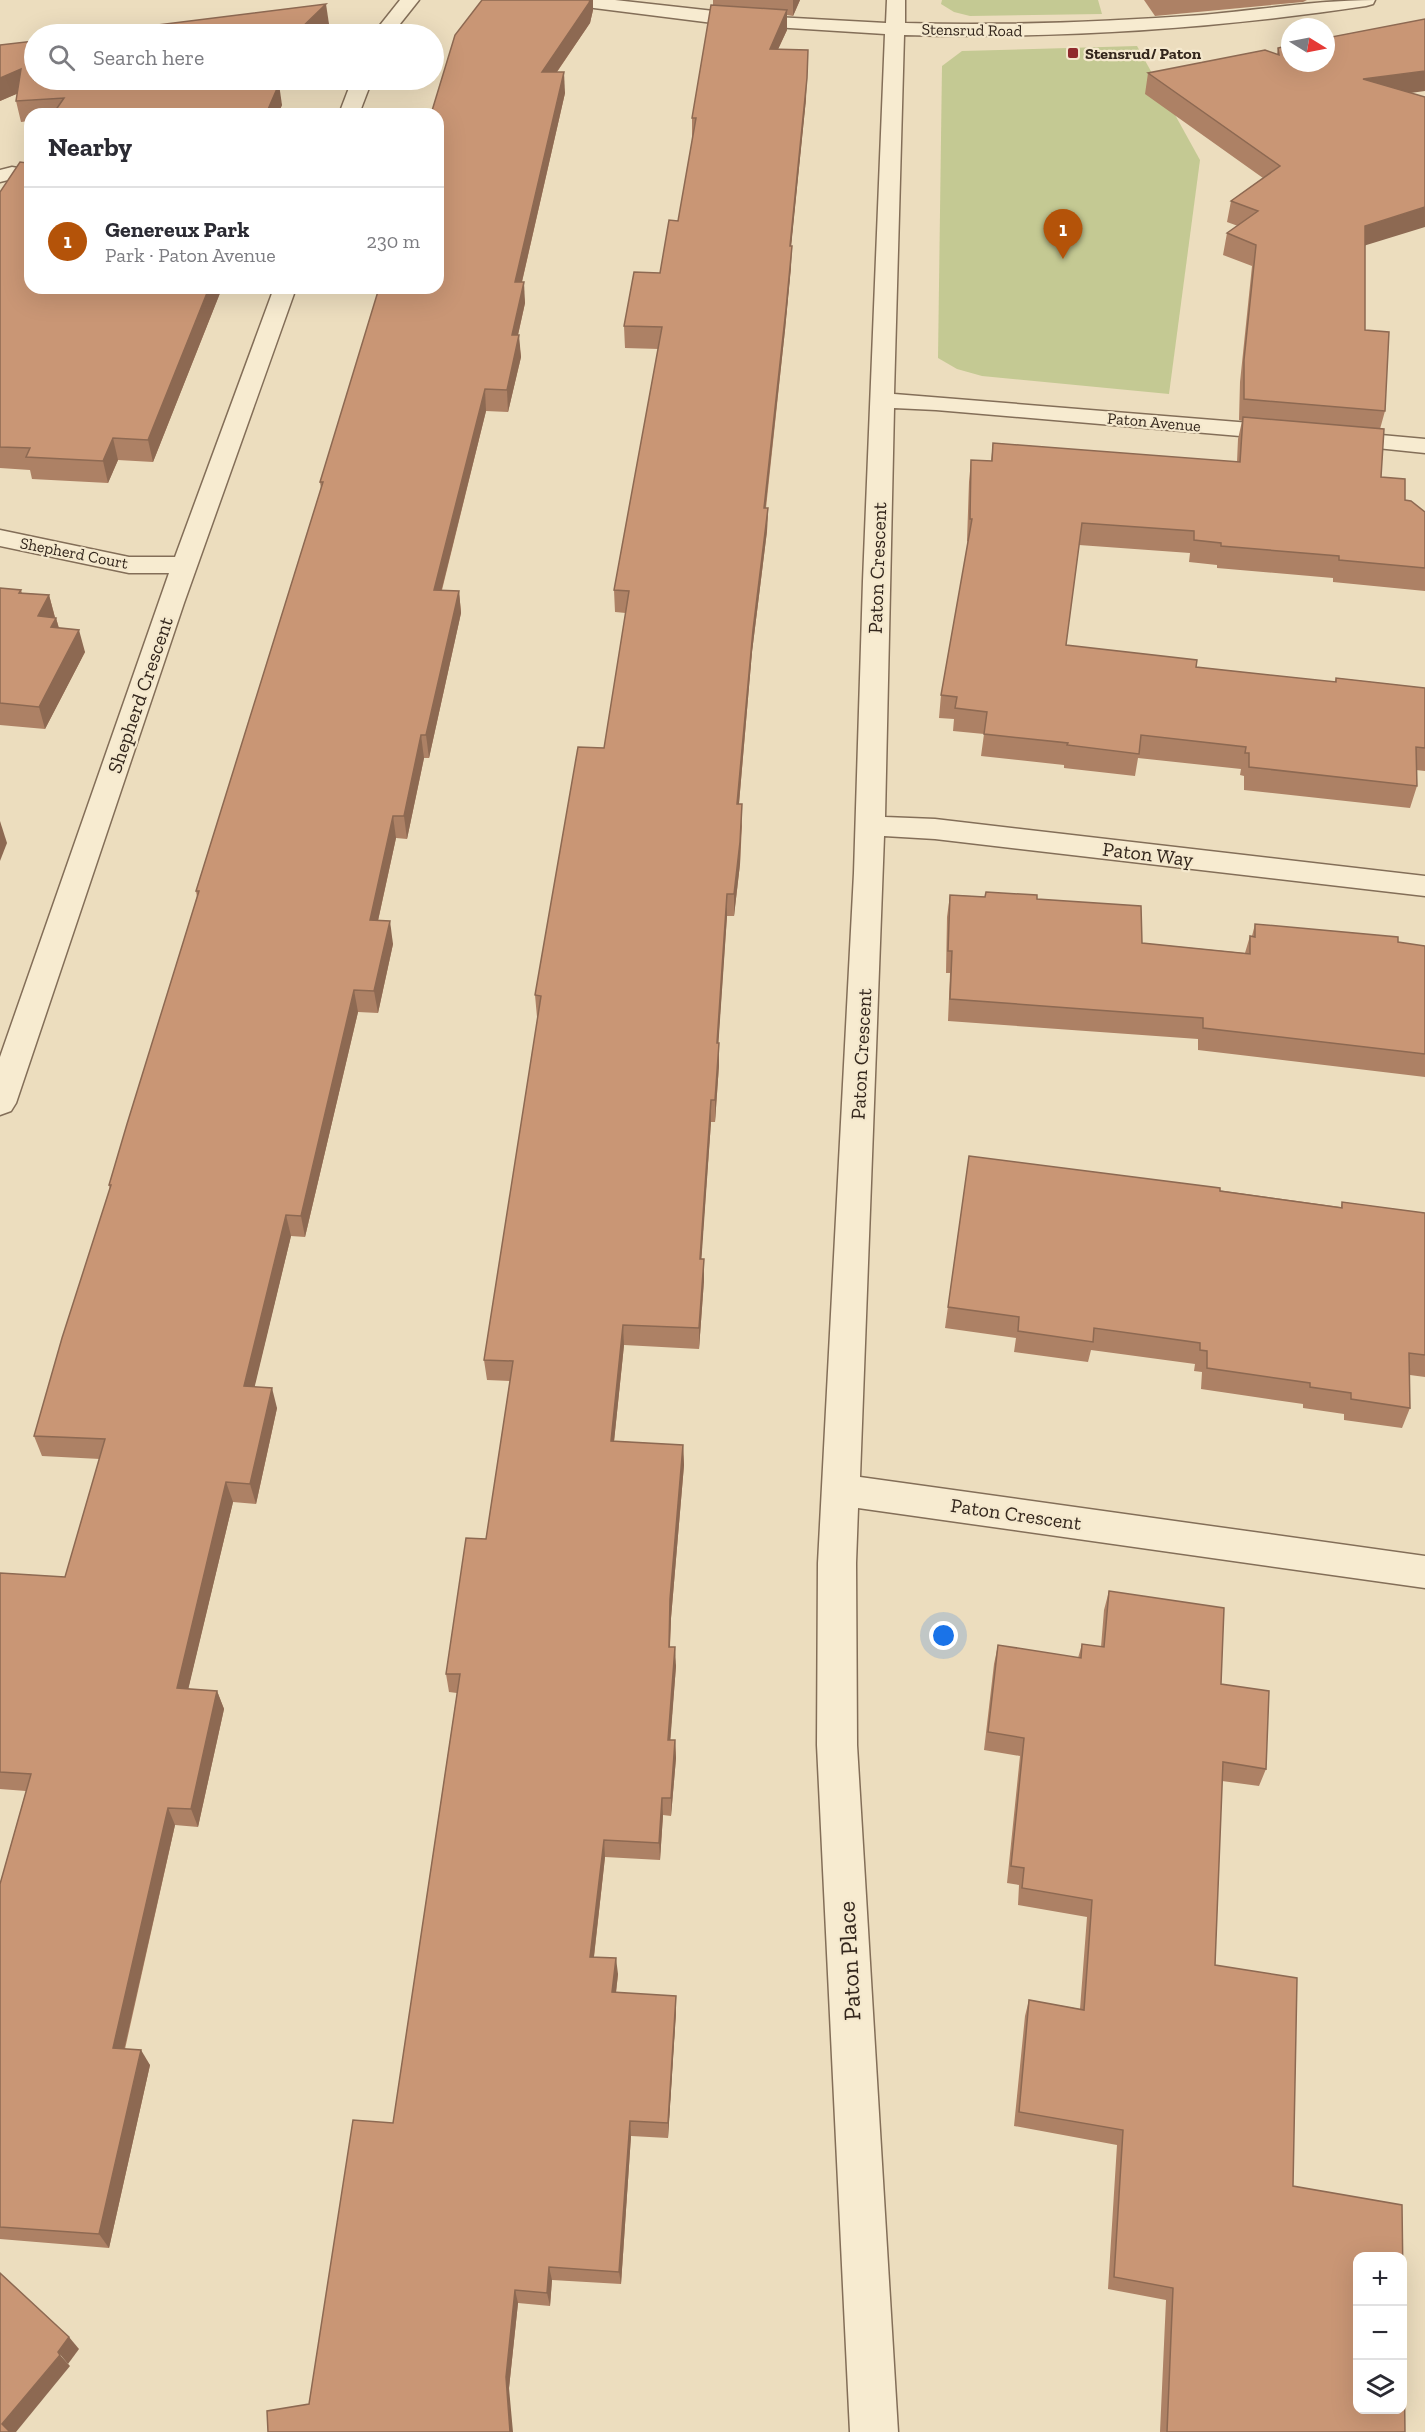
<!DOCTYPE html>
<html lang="en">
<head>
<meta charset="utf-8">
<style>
	:root { --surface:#fff; --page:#f7f7f7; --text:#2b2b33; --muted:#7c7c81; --line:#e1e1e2; --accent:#b45309 }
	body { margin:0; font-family:"Zilla Slab",serif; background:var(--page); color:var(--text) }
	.controls { position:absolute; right:18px; bottom:18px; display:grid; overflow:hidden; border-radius:12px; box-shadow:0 6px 24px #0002 }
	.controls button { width:54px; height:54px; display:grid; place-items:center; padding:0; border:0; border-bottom:2px solid var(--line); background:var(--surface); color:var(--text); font:30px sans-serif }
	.compass { position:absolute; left:1281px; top:18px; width:54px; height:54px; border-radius:50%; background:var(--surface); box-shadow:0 6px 24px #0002; rotate:100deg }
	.you { position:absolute; left:944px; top:1636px; width:21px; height:21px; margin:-15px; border:4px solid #fff; border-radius:50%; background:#1a73e8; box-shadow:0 0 0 9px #1a73e833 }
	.badge { display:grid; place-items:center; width:39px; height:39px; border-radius:50%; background:var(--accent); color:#fff; font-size:20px; font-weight:700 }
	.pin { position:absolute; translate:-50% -50px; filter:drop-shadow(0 2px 3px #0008) }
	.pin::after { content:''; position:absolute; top:32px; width:21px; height:18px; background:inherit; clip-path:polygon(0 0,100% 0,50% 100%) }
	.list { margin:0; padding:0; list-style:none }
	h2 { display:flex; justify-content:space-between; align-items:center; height:78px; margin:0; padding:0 24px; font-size:26px }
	h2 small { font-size:20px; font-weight:400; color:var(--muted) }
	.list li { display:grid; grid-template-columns:39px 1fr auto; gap:18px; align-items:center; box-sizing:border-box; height:108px; padding:0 24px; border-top:2px solid var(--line) }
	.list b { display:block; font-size:22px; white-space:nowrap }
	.list p { margin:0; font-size:20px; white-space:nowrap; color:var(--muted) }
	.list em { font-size:20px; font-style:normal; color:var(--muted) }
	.icon { flex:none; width:33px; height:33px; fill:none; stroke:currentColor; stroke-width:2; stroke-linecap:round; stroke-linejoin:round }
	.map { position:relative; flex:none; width:1425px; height:2432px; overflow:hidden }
	.search { position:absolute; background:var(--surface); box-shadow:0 6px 24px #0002; left:24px; top:24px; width:420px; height:66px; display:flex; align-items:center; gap:15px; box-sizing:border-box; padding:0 21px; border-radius:33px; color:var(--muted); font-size:22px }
	.panel { position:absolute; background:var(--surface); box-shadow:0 6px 24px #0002; left:24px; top:108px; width:420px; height:186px; border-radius:18px }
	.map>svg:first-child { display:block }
</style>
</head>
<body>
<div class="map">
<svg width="1425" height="2432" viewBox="0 0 1425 2432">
	<rect width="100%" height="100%" fill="#ecddbe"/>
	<g fill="#c4c993">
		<path d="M 942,0 L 1098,0 L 1102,14 L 970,16 L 954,12 L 941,4 Z"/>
		<path d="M 1137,46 L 1200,160 L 1169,394 L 982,376 L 957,369 L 938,358 L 942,66 L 962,51 Z"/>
	</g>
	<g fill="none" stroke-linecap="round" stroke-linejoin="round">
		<g stroke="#836e58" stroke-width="3">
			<g id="minor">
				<path d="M 400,0 L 419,0 L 392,34 L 373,34 Z"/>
				<path d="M 569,0 L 615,0 L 759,16 L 886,23 L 887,0 L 905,0 L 905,23 C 1004,26 1103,22 1202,15 C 1260,10 1317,0 1375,0 L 1373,4 L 1366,6 C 1213,29 1059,39 904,35 L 894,394 L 1286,426 L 1294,428 L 1298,433 L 1294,438 L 1286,440 L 936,410 L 894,408 L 885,817 L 935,819 L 1425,876 L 1425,896 L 935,839 L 884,836 L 860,1477 L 1425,1556 L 1425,1588 L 858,1508 L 856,1563 L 857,1745 L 898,2432 L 850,2432 L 817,1745 L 818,1563 L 854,873 L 863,581 L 885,34 L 713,23 L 578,6 L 571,4 Z"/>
				<path d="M 352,80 L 372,80 L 359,114 L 339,114 Z"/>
				<path d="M 12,167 L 30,170 L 30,182 L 12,179 L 0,182 L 0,170 Z"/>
				<path d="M 274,288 L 296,288 L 184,603 L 16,1103 L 11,1111 L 0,1115 L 0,1057 L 169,573 L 129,573 L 0,546 L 0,530 L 129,557 L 175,557 Z"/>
				<path d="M 1337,431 L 1425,439 L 1425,453 L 1329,443 L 1325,438 L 1329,433 Z"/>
			</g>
		</g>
		<use href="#minor" fill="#f7ebd0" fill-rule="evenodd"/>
	</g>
	<g fill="#ad8165">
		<path d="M 482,0 L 593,0 L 593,10 L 590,23 L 557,72 L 565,93 L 522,282 L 525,303 L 518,335 L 521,357 L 508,412 L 486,411 L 442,590 L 459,591 L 461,613 L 429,758 L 424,758 L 407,839 L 396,838 L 378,921 L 393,944 L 378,1013 L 358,1012 L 305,1237 L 291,1236 L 254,1387 L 277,1408 L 256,1504 L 233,1502 L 188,1689 L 217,1691 L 224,1709 L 198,1827 L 175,1825 L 125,2049 L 150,2065 L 109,2248 L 0,2239 L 0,1884 L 26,1791 L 0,1789 L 0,1573 L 65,1577 L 100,1459 L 42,1456 L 34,1436 L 110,1189 L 109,1185 L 197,897 L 196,891 L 321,489 L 320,482 Z"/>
		<path d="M 713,0 L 800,0 L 793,16 L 787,15 L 787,30 L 778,49 L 806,99 L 791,246 L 791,267 L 785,330 L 766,508 L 768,508 L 767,531 L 752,652 L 739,804 L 742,826 L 740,864 L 734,916 L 727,916 L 718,1043 L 719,1043 L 719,1065 L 715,1122 L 711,1122 L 701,1259 L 704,1280 L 699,1349 L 624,1345 L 614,1441 L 683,1445 L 684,1465 L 671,1618 L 670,1647 L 676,1666 L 670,1740 L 675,1740 L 676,1758 L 671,1816 L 663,1815 L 660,1860 L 605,1857 L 594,1957 L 618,1974 L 616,1993 L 676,1996 L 676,2012 L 668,2138 L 631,2136 L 621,2284 L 552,2280 L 550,2306 L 518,2303 L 509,2388 L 309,2404 L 393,2123 L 457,1693 L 449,1692 L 446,1674 L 486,1539 L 510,1381 L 487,1380 L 484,1360 L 538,1017 L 537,1017 L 535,995 L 604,748 L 626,613 L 615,612 L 614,590 L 659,349 L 625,348 L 624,326 L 660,273 L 678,221 L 693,139 L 692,139 L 692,118 L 713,5 Z"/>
		<path d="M 1144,0 L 1307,0 L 1303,2 L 1155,16 Z"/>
		<path d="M 0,45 L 34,80 L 273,80 L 269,84 L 282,105 L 278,114 L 30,114 L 30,121 L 21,122 L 16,101 L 18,93 L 0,101 Z"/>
		<path d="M 1278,48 L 1411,93 L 1365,246 L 1365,330 L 1385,411 L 1380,429 L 1381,477 L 1405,500 L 1425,512 L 1425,591 L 1333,582 L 1333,578 L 1217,568 L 1217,565 L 1189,562 L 1190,553 L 1079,545 L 1066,645 L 1196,667 L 1335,682 L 1336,678 L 1425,688 L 1425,771 L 1416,770 L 1417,786 L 1410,808 L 1244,790 L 1244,776 L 1240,775 L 1241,769 L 1138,758 L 1135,776 L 1064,768 L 1064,765 L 981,756 L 984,734 L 953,731 L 954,719 L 939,718 L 941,695 L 968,542 L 967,541 L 969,482 L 971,460 L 991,461 L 993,443 L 1237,462 L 1238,439 L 1242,421 L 1239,420 L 1240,382 L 1252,266 L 1223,255 L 1227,233 L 1238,226 L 1227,222 L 1231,201 L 1263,178 L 1145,94 L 1148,73 L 1277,54 Z"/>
		<path d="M 27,163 L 222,288 L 153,462 L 118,460 L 108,483 L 32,479 L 30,470 L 0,468 L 0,192 Z"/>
		<path d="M 0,588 L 21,590 L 22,593 L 49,595 L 55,617 L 56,618 L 59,628 L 85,652 L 45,729 L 0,725 Z"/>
		<path d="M 950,895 L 1037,899 L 1142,943 L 1245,953 L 1250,936 L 1252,936 L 1255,924 L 1425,946 L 1425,1077 L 1198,1050 L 1198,1039 L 948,1021 L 950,973 L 946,973 L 947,917 Z"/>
		<path d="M 969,1156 L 1341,1207 L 1342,1202 L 1425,1213 L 1425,1377 L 1410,1375 L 1410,1408 L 1402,1428 L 1344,1420 L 1344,1414 L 1303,1408 L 1303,1404 L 1201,1389 L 1202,1372 L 1194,1371 L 1195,1364 L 1091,1350 L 1088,1362 L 1014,1352 L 1016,1338 L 945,1328 Z"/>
		<path d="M 1109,1591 L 1221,1684 L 1266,1769 L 1259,1786 L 1222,1781 L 1215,1965 L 1293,2186 L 1405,2432 L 1160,2432 L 1166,2300 L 1108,2289 L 1117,2145 L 1014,2126 L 1025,2016 L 1029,2000 L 1080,2009 L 1087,1917 L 1018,1905 L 1019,1885 L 1007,1883 L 1020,1756 L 984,1750 L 994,1664 L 998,1645 L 1078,1658 L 1082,1644 L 1101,1647 L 1104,1610 Z"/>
	</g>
	<g fill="#8d6952">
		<path d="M 590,0 L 593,0 L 593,10 L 590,23 L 543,92 L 542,72 Z"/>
		<path d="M 793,0 L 800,0 L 793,16 Z"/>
		<path d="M 326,4 L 329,24 L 318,34 L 295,34 Z"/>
		<path d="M 787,10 L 787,30 L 769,69 L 770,49 Z"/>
		<path d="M 808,50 L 806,99 L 789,267 L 790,246 Z"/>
		<path d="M 21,69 L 26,90 L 0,101 L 0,78 Z"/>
		<path d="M 1425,71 L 1425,91 L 1359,100 L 1363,79 Z"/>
		<path d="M 564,72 L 565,93 L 517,303 L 515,282 Z"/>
		<path d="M 249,80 L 273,80 L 249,103 L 246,83 Z"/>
		<path d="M 279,84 L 282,105 L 278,114 L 266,114 Z"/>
		<path d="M 1425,207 L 1425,227 L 1360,247 L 1365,226 Z"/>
		<path d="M 792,246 L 791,267 L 785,330 L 763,530 L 764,508 Z"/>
		<path d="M 524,282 L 525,303 L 513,357 L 512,335 Z"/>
		<path d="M 209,288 L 222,288 L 153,462 L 148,440 Z"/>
		<path d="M 519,335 L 521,357 L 508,412 L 507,390 Z"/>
		<path d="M 485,389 L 486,411 L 436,612 L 434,590 Z"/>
		<path d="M 113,438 L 118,460 L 108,483 L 103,461 Z"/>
		<path d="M 768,508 L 767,531 L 752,652 L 737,826 L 737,804 L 753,630 Z"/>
		<path d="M 459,591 L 461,613 L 429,758 L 426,735 Z"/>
		<path d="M 49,595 L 55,618 L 38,616 Z"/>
		<path d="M 56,618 L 62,640 L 51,627 Z"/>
		<path d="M 79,630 L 85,652 L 45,729 L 39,707 Z"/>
		<path d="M 421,735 L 424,758 L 407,839 L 404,816 Z"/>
		<path d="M 742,804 L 740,864 L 734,916 L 734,894 Z"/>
		<path d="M 393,816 L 396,838 L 373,943 L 370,920 Z"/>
		<path d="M 0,821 L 7,843 L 0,861 Z"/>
		<path d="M 727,894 L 727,916 L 717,1065 L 717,1043 Z"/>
		<path d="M 390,921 L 393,944 L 378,1013 L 374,991 Z"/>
		<path d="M 354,990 L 358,1012 L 305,1237 L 301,1216 Z"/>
		<path d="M 719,1043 L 719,1065 L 715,1122 L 715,1100 Z"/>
		<path d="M 711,1100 L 711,1122 L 700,1280 L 700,1259 Z"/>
		<path d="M 286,1215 L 291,1236 L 250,1406 L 244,1386 Z"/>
		<path d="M 704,1259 L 704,1280 L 699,1349 L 699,1328 Z"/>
		<path d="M 623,1325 L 624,1345 L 612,1461 L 611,1441 Z"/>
		<path d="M 272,1388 L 277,1408 L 256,1504 L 250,1484 Z"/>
		<path d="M 683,1445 L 684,1465 L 671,1618 L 669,1666 L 669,1647 L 670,1599 Z"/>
		<path d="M 226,1482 L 233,1502 L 184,1707 L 177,1688 Z"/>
		<path d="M 675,1647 L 676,1666 L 669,1758 L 668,1740 Z"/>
		<path d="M 217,1691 L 224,1709 L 198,1827 L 191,1809 Z"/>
		<path d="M 675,1740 L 676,1758 L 671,1816 L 671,1798 Z"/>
		<path d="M 662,1798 L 663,1815 L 660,1860 L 659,1843 Z"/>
		<path d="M 168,1808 L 175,1825 L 121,2063 L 113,2048 Z"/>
		<path d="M 604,1840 L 605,1857 L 592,1973 L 590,1957 Z"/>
		<path d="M 616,1958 L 618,1974 L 614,2008 L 612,1992 Z"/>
		<path d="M 676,1996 L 676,2012 L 668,2138 L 668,2123 Z"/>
		<path d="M 141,2050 L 150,2065 L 109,2248 L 99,2234 Z"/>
		<path d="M 630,2121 L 631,2136 L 621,2284 L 619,2272 Z"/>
		<path d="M 549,2267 L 552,2280 L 550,2306 L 547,2293 Z"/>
		<path d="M 515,2290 L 518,2303 L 509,2388 L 513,2432 L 510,2432 L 506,2377 Z"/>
		<path d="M 69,2337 L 79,2349 L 68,2364 L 58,2352 Z"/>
		<path d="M 60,2355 L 70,2366 L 16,2432 L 10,2432 L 2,2424 Z"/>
	</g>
	<g fill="#c99675" stroke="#8d6952" stroke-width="1.5" fill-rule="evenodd">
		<path d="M 482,0 L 590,0 L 589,3 L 542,72 L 564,72 L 515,282 L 524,282 L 512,335 L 519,335 L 507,390 L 485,389 L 434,590 L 459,591 L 426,735 L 421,735 L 404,816 L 393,816 L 370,920 L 390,921 L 374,991 L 354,990 L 301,1216 L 286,1215 L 244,1386 L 272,1388 L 250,1484 L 226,1482 L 177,1688 L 217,1691 L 191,1809 L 168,1808 L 113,2048 L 141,2050 L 99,2234 L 0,2227 L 0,1884 L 31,1774 L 0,1772 L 0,1573 L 65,1577 L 105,1439 L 34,1436 L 62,1338 L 111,1185 L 109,1185 L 127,1124 L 199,891 L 196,891 L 323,482 L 320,482 L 379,288 L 438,288 L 438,114 L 431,114 L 455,35 Z"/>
		<path d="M 326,4 L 295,34 L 85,34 Z"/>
		<path d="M 711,5 L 787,10 L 770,49 L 808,50 L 807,78 L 790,246 L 792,246 L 786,309 L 764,508 L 768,508 L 753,630 L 737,804 L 742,804 L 740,842 L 734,894 L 727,894 L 717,1043 L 719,1043 L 715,1100 L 711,1100 L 700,1259 L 704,1259 L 699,1328 L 623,1325 L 611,1441 L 683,1445 L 670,1599 L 669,1647 L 675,1647 L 668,1740 L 675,1740 L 671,1798 L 662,1798 L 659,1843 L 604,1840 L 590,1957 L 616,1958 L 612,1992 L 676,1996 L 668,2123 L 630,2121 L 619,2272 L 549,2267 L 547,2293 L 515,2290 L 506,2377 L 510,2432 L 268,2432 L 267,2411 L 309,2404 L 353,2120 L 393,2123 L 460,1674 L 446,1674 L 466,1538 L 486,1539 L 513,1361 L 484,1360 L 541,996 L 535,995 L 578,747 L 604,748 L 629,591 L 614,590 L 662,327 L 624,326 L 634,272 L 660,273 L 669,220 L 678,221 L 696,118 L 692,118 Z"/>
		<path d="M 1425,19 L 1425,71 L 1363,79 L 1425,97 L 1425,207 L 1365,226 L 1365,330 L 1389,332 L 1385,411 L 1244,399 L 1244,360 L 1256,245 L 1227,233 L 1258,211 L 1231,201 L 1280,166 L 1148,73 L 1265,50 L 1279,55 L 1278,48 L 1290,45 L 1290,63 L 1326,63 L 1326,38 Z"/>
		<path d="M 34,41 L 34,80 L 249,80 L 246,83 L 279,84 L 266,114 L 53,114 L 64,98 L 16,101 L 21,69 L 0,78 L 0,45 Z"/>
		<path d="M 30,148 L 30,288 L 209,288 L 148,440 L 113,438 L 103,461 L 26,457 L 30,448 L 0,447 L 0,192 L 20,162 L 27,163 L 27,152 Z"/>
		<path d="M 1243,417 L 1384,429 L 1381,477 L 1405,479 L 1405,500 L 1411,501 L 1425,512 L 1425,568 L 1339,560 L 1339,556 L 1221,546 L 1221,543 L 1194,540 L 1194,531 L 1082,523 L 1066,645 L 1197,660 L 1196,667 L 1336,682 L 1336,678 L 1425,688 L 1425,748 L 1416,747 L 1417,786 L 1249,767 L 1249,753 L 1245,753 L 1246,747 L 1141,735 L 1139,754 L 1067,745 L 1068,743 L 984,734 L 987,712 L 955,708 L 957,697 L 941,695 L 972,519 L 970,519 L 971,460 L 992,461 L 993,443 L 1240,462 Z"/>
		<path d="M 0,588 L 21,590 L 19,593 L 49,595 L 38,616 L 56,618 L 51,627 L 79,630 L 39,707 L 0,703 Z"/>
		<path d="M 986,892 L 1037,895 L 1037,899 L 1141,906 L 1142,943 L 1250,954 L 1250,936 L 1255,937 L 1255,924 L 1398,937 L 1398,942 L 1425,946 L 1425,1054 L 1203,1028 L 1203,1018 L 950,999 L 952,951 L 948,951 L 950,895 L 985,897 Z"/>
		<path d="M 969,1156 L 1220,1188 L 1220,1191 L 1342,1208 L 1342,1202 L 1425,1213 L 1425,1355 L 1409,1353 L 1410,1408 L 1351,1399 L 1351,1393 L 1310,1387 L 1310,1383 L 1207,1368 L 1207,1351 L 1200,1350 L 1200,1343 L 1094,1328 L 1093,1342 L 1018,1331 L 1019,1317 L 948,1307 Z"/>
		<path d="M 1109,1591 L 1224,1608 L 1221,1684 L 1269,1691 L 1266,1769 L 1223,1762 L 1215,1965 L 1297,1978 L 1293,2186 L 1402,2205 L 1405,2432 L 1167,2432 L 1173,2288 L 1114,2277 L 1123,2130 L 1019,2112 L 1029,2000 L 1084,2010 L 1092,1900 L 1022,1888 L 1024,1868 L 1011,1866 L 1024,1738 L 988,1732 L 998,1645 L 1081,1658 L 1082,1644 L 1104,1647 ZM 1358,2256 L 1402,2256 L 1402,2409 L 1358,2409 Z"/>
		<path d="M 0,2273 L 69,2337 L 58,2352 L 60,2355 L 2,2424 L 10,2432 L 0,2432 Z"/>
	</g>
	<rect fill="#902a2d" stroke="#f4e8cd" stroke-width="2" x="1067" y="47" width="12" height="12" rx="3"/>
	<g text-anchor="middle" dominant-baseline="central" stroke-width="4.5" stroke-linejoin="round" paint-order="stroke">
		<g font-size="16" fill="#33261c" stroke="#f4e8cd">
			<text transform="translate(972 30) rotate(1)">Stensrud Road</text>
			<text transform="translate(1154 422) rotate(5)">Paton Avenue</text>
			<text transform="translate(74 553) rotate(11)">Shepherd Court</text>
		</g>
		<g font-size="16" font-weight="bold" fill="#33261c" stroke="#f4e8cd" text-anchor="start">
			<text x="1085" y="53">Stensrud/ Paton</text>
		</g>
		<g font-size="20" fill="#33261c" stroke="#f4e8cd">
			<text transform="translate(877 568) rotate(-88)">Paton Crescent</text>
			<text transform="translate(140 695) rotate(-71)">Shepherd Crescent</text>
			<text transform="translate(1148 854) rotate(7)">Paton Way</text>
			<text transform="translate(861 1054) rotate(-87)">Paton Crescent</text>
			<text transform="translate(1016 1514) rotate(8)">Paton Crescent</text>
		</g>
		<g font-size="24" fill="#33261c" stroke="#f4e8cd">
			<text transform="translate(849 1961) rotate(-93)">Paton Place</text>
		</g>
	</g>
</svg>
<div class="controls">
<button>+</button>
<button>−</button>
<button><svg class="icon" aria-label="layers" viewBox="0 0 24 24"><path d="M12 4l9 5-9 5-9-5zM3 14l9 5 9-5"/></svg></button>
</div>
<svg class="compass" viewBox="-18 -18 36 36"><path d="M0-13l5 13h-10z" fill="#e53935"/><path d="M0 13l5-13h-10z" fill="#7c7c81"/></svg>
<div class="you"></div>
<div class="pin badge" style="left:1063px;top:259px">1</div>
<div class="search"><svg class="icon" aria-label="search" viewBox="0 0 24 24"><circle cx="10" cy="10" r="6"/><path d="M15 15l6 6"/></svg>Search here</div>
<section class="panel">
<h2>Nearby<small></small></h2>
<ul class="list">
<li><span class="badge">1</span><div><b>Genereux Park</b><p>Park · Paton Avenue</p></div><em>230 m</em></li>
</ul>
</section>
</div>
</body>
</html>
